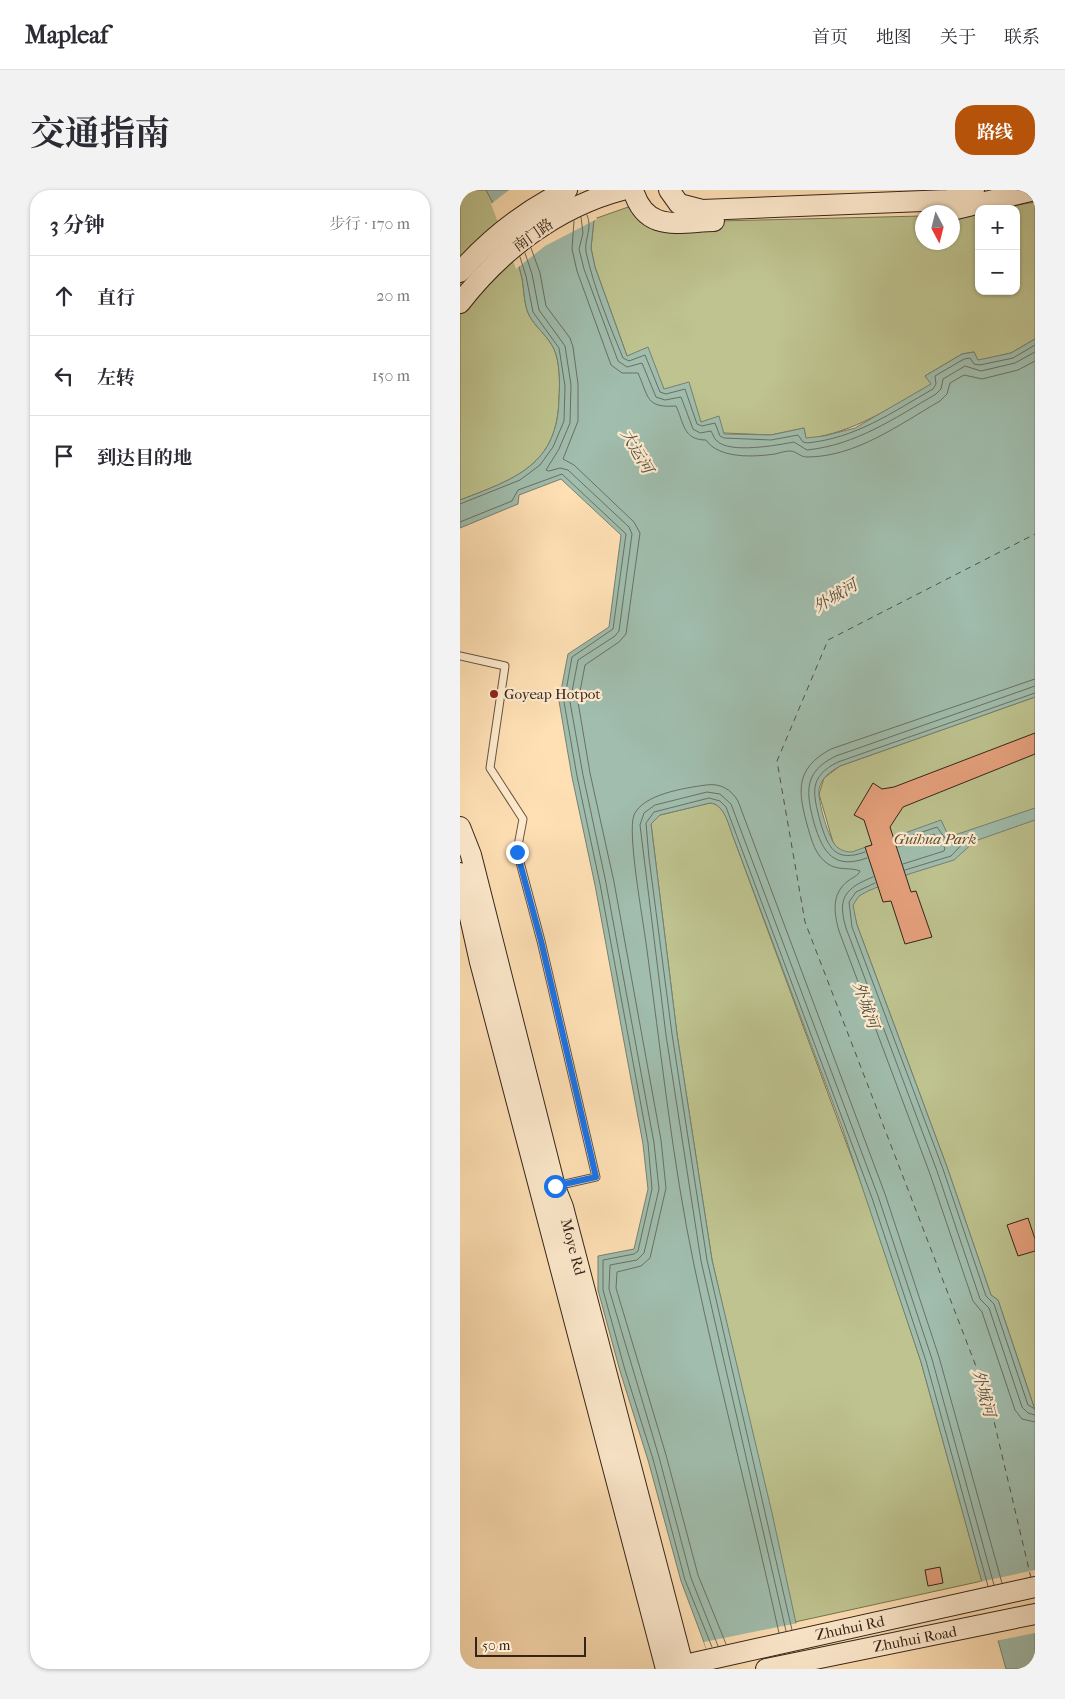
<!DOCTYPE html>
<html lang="zh">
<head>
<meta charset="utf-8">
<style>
	:root { --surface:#fff; --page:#f2f2f3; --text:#2b2b33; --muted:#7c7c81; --line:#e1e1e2; --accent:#b45309 }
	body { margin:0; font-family:"IM FELL French Canon","Noto Serif SC",serif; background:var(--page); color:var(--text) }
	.controls { position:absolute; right:15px; top:15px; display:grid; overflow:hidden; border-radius:10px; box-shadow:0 1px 4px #0004 }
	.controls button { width:45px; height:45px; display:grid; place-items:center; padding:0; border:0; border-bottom:1px solid var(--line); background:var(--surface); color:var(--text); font:25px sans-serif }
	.compass { position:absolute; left:455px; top:15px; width:45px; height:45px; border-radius:50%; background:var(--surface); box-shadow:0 1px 4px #0004; rotate:173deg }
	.scale { position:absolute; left:15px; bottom:12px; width:111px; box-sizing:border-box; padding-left:5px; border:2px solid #342419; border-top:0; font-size:14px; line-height:18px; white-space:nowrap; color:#342419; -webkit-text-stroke:4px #ffebcf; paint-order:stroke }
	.stop { position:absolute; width:15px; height:15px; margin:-11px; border:4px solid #1a73e8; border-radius:50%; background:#fff }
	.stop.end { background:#1a73e8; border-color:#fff; box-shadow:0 1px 5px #0008 }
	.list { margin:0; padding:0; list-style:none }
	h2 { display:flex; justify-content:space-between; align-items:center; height:65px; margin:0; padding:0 20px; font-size:21px }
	h2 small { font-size:16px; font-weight:400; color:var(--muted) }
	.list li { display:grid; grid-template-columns:32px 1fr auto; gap:15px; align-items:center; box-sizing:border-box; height:80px; padding:0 20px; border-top:1px solid var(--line) }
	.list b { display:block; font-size:19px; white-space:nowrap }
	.list em { font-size:16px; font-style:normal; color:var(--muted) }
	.icon { flex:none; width:28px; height:28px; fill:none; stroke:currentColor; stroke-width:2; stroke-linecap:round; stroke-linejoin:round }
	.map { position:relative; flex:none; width:575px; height:1479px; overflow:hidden; border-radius:20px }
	header { display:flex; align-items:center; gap:30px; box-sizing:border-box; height:70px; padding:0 25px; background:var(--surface); border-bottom:1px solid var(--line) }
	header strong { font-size:24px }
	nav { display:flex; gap:28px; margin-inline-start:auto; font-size:18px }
	.intro { display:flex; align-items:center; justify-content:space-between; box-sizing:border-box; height:120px; padding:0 30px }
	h1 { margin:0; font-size:35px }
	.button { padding:12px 22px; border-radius:20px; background:var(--accent); color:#fff; font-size:18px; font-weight:700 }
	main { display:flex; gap:30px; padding:0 30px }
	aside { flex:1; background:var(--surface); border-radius:20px; box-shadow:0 1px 4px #0004 }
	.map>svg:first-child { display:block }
</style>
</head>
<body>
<header>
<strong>Mapleaf</strong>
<nav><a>首页</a><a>地图</a><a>关于</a><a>联系</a></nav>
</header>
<div class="intro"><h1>交通指南</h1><a class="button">路线</a></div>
<main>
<aside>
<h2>3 分钟<small>步行 · 170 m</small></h2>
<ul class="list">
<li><svg class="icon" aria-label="ahead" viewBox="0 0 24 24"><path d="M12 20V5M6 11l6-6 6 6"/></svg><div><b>直行</b></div><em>20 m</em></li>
<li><svg class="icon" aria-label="left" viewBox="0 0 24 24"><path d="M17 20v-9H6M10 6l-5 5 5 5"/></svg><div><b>左转</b></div><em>150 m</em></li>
<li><svg class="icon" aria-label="arrive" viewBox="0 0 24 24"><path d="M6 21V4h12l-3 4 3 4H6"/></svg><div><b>到达目的地</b></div></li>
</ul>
</aside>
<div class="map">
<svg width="575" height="1479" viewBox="0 0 575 1479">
	<rect width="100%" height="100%" fill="#ffe0b5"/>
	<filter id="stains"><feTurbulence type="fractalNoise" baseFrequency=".004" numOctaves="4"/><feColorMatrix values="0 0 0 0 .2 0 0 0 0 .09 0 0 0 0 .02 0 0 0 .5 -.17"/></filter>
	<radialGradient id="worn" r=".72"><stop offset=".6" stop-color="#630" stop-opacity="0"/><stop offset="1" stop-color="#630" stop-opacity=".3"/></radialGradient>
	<g fill="#bec38f" stroke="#797454">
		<path d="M 0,0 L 26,0 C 41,27 55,58 62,88 C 64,99 64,115 69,125 C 75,137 88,146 94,159 C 100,172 100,194 99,208 C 98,275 55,289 0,310 Z"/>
		<path d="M 575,12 L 575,149 L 551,163 L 518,171 L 514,162 L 502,164 L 465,186 L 472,194 C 429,218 396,242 346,249 L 344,238 L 311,245 L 264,243 L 241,232 L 167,166 L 135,77 L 131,58 L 134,29 L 174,15 L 219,32 L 462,26 L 462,52 L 492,52 L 493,25 L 519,22 L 519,101 L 556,101 L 556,19 L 535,19 Z"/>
		<path d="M 575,507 L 575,1220 L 538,1110 L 531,1105 L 487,977 L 397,735 L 359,604 L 364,588 L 380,576 Z"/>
		<path d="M 250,613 C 265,614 269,637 274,649 L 407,1009 L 461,1172 L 522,1391 L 335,1432 L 252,1070 L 217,844 L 191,634 L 200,625 Z"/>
	</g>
	<path fill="#a0bdad" stroke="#758072" d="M 26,0 L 121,0 L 134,29 L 131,58 L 135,77 L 167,166 L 188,157 L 204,199 L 229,192 L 241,232 L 259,226 L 264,244 L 311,245 L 344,238 L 346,248 L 364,246 L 395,238 L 471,194 L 465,186 L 502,164 L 514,162 L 518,170 L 551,163 L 575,149 L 575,507 L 380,576 C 370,582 362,587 359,599 C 357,609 369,651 377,657 C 382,661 387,662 392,662 L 481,630 L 489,647 L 575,618 L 575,630 L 515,651 L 494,670 L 449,684 L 408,701 L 399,706 L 393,715 L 397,735 L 487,977 L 531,1105 L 538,1110 L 575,1220 L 575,1479 L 546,1479 L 461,1172 L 382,937 L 274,649 C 269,637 265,614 250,613 L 200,625 L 191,634 L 217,844 L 252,1070 L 312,1323 L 346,1479 L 254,1479 L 221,1391 L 188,1270 L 160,1181 L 138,1100 L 138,1066 L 174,1059 L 188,999 L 183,954 L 135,695 L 112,587 L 99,511 L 108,464 L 149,437 L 161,345 L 101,289 L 59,305 L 58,314 L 0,338 L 0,310 C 55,289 98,275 99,208 C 100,194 100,172 94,159 C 88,146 75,137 69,125 C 64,115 64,99 62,88 C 55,58 41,27 26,0 Z"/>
	<g fill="#ffe0b5">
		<path d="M 49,0 L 124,0 L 137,29 L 85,56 L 56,79 L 31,14 Z"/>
		<path d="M 575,1380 L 575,1443 L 535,1451 L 519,1392 Z"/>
		<path d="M 338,1433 L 348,1479 L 253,1479 L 244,1452 Z"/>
	</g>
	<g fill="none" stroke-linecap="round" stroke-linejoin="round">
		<g stroke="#6a7063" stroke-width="1">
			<path d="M 127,25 C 133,38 124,49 126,62 C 134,98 149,134 163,168 L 169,171 L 185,165 L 200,202 L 206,204 L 225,199 L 237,234 L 242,236 L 255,233 L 260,246 L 264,248 L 311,250 L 338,245 L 343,252 L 347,253 C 396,248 431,223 473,199 L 476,194 L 475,186 L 504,169 L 510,168 L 514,174 L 520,175 L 553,168 L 575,155"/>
			<path d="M 121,27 L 123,43 L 119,59 L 124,79 L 158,171 L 167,177 L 182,173 L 196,207 L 205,210 L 221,207 L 233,239 L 240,243 L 251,241 C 253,244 254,249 257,251 C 270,264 318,255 334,252 L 347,260 C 396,255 435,228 476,204 L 481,199 L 483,189 L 505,176 L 521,181 L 555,173 L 575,162"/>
			<path d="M 114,31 L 112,59 L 117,81 L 151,175 L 162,183 L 178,183 C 189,208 186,218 216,216 C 224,233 223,250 246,250 C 259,269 294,267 315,264 C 319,263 325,261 330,261 C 336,261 340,267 347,267 C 396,267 440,234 480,211 L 487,204 L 490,193 L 504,185 L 522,189 L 558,180 L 575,171"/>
			<path d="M 71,58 L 80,83 L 86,116 L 110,148 L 113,157 L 118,194 L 118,231 L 103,269 L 114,275 L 174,332 L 180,343 L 166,444 L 159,452 L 125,475 L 118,512 L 130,583 L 154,692 L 201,950 L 206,998 L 190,1068 L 181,1076 L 157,1082 L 156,1098 L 206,1265 L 238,1385 L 266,1454"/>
			<path d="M 65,63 L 72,84 L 79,120 L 105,156 L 111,195 L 110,233 L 99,259 L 86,280 L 89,281 L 100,278 L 108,280 L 169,337 L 172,344 L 159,441 L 155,446 L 118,470 L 110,512 L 123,585 L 146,693 L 194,953 L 199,999 L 184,1063 L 177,1070 L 150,1075 L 149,1099 L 199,1267 L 231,1388 L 258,1456"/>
			<path d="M 0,314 L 60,290 L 80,275 L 93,257 L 104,231 L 105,196 L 99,158 L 73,122 L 66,86 L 60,67"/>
			<path d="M 0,332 L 52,311 L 58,300 L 102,284 L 166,344 L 153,439 L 112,467 L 104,512 L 117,586 L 140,694 L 188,953 L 192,999 L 178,1061 L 174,1064 L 143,1070 L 143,1100 L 165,1180 L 193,1269 L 225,1390 L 252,1457"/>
			<path d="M 575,489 L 371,559 C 334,579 338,602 348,638 C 352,651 355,665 368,674 C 378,681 391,677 400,681 C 398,686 393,687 388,691 C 371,704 374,723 379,741 L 470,984 L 513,1111 L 522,1122 L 555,1220 L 562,1229 L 575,1232"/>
			<path d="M 436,651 L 477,637 L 487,651 L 505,647 L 507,649 L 491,666 L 445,680"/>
			<path d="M 438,657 L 474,644 L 485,658 L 484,661 L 443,674"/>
			<path d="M 405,662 C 375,673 368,658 360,631 C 353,603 348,587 378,572 L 575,503"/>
			<path d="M 407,668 C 374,680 363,663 354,633 C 346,602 343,582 376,566 L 575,496"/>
			<path d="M 413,687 C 385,698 377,708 386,738 L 477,981 L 520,1109 L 529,1118 L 562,1217 L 568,1223 L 575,1225"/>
			<path d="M 415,693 L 396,702 L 389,712 L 392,737 L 483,979 L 526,1106 L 534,1114 L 568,1215 L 575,1219"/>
			<path d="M 332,1440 L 247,1070 L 212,844 L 189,668 L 186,633 L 194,622 L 249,608 L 260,611 L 266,617 L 412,1008 L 466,1171 L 528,1396"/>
			<path d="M 326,1441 L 241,1071 L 206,845 L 180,635 L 184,623 L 195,615 L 247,602 L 260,604 L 271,614 L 418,1006 L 472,1169 L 534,1395"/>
			<path d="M 319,1443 C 292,1320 260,1198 234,1075 C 212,970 201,860 186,753 C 183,730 167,642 174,625 C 183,604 225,598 246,595 C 260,593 271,599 278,611 L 425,1004 L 479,1167 L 542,1393"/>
		</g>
		<path stroke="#545245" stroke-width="1" stroke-dasharray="6 5" stroke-linecap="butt" d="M 571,1388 L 529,1210 L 345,732 L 317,571 L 368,450 L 575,344"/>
	</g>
	<g fill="#e5a07c" stroke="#342419">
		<path d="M 575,543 L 575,564 L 443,617 L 430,637 L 451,702 L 456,701 L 472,747 L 445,754 L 431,711 L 423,712 L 405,657 L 412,655 L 404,630 L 394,625 L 413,593 L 422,599 L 434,597 Z"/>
		<path d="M 568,1028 L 575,1049 L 575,1061 L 558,1066 L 547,1035 Z"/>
		<path d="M 480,1377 L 483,1393 L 468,1396 L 465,1380 Z"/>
	</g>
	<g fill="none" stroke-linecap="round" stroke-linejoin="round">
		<g stroke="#675340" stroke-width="9">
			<path id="lane" d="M 0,466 L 45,476 L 30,578 L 63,629 L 57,661 L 81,751 L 136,987 L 96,996"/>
		</g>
		<g stroke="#342419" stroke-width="22">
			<g id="secondary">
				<path d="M 173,0 C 186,43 218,32 254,31"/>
				<path d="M 209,0 L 219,14 L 242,20 L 488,10 L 506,7 L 514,0"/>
				<path d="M 496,19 L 575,0"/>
				<path d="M 0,82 C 30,48 66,20 107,0"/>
				<path d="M 0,113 C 40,61 97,17 162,0"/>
				<path d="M 0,637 L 11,665 L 95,997 L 103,1017 L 224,1479"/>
				<path d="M 0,683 L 20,772 L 206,1479"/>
				<path d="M 211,1478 L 575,1397"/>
				<path d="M 306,1479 L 575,1424"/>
			</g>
		</g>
		<use href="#lane" stroke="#ffebcf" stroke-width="7"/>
		<use href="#secondary" stroke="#ffebcf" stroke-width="20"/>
	</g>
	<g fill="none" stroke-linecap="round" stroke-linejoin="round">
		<path stroke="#1a73e8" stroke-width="6" d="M 57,662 L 81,751 L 136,987 L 95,996"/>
	</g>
	<circle fill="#8f2418" stroke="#ffebcf" stroke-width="2" cx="34" cy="504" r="5"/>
	<g text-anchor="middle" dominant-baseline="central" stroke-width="4.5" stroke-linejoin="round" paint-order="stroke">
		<g font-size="15" fill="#342419" stroke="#ffebcf">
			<text transform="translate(73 45) rotate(-35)">南门路</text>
			<text transform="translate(113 1057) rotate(75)">Moye Rd</text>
			<text transform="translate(390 1438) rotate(-12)">Zhuhui Rd</text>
			<text transform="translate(455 1449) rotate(-11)">Zhuhui Road</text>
		</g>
		<g font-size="15" fill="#342419" stroke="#ffebcf" text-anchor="start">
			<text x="44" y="504">Goyeap Hotpot</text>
		</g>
		<g font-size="15" font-style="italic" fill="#564c36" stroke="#ffebcf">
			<text x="475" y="649">Guihua Park</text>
		</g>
		<g font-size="16" font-style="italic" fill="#545245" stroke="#ffebcf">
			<text transform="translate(177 261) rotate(60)">大运河</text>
			<text transform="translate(375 406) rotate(-31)">外城河</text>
			<text transform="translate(406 815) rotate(71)">外城河</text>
			<text transform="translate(524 1203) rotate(75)">外城河</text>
		</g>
	</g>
	<rect width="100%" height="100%" filter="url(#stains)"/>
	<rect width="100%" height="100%" fill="url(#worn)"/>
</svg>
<div class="controls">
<button>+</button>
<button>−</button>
</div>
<svg class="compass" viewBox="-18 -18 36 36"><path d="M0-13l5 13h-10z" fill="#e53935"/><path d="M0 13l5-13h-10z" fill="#7c7c81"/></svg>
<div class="scale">50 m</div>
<div class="stop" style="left:95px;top:996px"></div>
<div class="stop end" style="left:57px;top:662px"></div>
</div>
</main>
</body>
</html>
